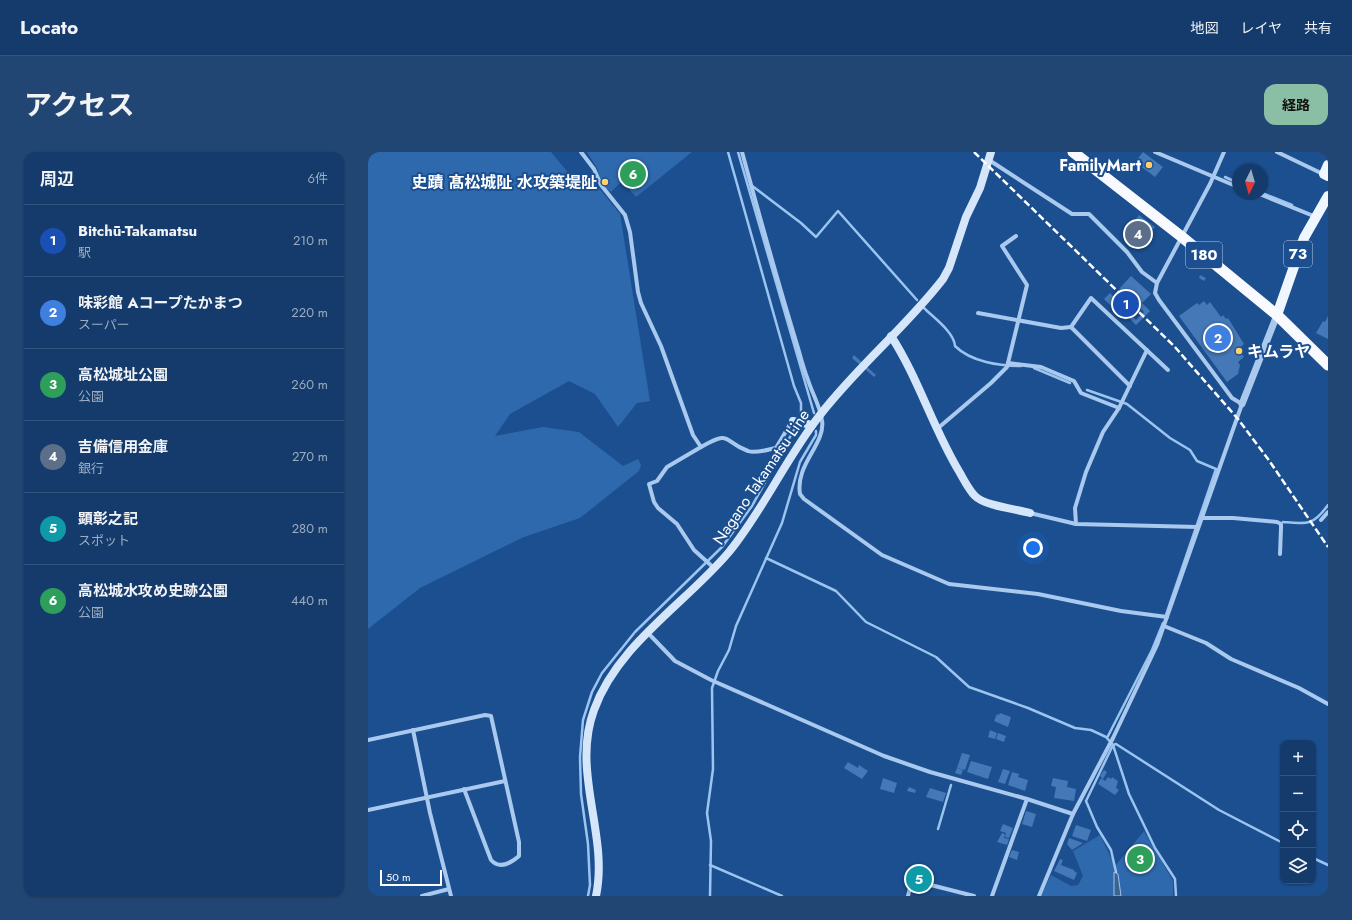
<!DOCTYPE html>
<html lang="ja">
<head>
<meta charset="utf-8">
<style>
	:root { --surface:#143b6b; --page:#214673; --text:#f1f3f6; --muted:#9dadc1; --line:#33557e; --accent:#8abfa5 }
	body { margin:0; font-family:Jost,"Noto Sans JP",sans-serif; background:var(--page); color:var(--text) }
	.controls { position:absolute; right:12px; bottom:12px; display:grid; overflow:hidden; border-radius:8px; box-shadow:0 1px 3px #0004 }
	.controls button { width:36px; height:36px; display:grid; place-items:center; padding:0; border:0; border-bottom:1px solid var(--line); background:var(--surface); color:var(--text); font:20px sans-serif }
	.compass { position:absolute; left:864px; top:12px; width:36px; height:36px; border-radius:50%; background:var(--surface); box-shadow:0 1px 3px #0004; rotate:185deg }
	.scale { position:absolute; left:12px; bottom:10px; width:62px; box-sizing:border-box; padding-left:4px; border:2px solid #fff; border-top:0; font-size:11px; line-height:14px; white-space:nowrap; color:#fff; -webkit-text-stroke:3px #1b4f8f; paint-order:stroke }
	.you { position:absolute; left:665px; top:396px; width:14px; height:14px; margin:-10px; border:3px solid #fff; border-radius:50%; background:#1a73e8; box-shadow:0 0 0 6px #1a73e833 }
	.badge { display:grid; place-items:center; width:26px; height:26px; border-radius:50%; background:var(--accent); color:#fff; font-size:13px; font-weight:700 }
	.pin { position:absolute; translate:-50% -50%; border:2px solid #fff; box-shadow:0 1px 4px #0006 }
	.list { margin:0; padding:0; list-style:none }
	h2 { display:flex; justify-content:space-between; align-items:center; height:52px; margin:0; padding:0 16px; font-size:17px }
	h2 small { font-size:13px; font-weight:400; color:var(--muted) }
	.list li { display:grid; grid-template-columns:26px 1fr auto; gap:12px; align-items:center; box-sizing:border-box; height:72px; padding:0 16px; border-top:1px solid var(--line) }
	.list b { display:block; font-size:15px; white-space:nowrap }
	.list p { margin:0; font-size:13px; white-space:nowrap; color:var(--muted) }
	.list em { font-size:13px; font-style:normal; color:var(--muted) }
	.icon { flex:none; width:22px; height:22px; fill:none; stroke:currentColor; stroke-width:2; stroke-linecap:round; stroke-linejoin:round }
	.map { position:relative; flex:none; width:960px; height:744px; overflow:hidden; border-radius:12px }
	header { display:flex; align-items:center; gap:24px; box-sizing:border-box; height:56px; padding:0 20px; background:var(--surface); border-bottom:1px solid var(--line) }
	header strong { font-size:19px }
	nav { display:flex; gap:22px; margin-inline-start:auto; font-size:14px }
	.intro { display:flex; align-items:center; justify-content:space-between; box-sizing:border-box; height:96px; padding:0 24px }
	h1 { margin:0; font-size:28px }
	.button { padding:10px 18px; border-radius:12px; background:var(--accent); color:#111; font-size:14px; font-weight:700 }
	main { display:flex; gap:24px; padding:0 24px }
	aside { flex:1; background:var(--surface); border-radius:12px; box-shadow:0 1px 3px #0004 }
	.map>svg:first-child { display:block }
</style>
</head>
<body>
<header>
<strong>Locato</strong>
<nav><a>地図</a><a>レイヤ</a><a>共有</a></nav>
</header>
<div class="intro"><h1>アクセス</h1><a class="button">経路</a></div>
<main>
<aside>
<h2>周辺<small>6件</small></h2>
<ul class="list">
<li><span class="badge" style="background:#1a4fb4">1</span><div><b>Bitchū-Takamatsu</b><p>駅</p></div><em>210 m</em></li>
<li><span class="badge" style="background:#3f7fe0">2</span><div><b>味彩館 Aコープたかまつ</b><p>スーパー</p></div><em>220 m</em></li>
<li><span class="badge" style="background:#2e9e5b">3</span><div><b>高松城址公園</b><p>公園</p></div><em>260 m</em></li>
<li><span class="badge" style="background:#5c6f8a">4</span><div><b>吉備信用金庫</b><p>銀行</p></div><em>270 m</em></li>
<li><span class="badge" style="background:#0f9aa8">5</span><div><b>顕彰之記</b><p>スポット</p></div><em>280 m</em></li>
<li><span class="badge" style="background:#2e9e5b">6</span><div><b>高松城水攻め史跡公園</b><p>公園</p></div><em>440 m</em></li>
</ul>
</aside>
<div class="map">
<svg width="960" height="744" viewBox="0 0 960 744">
	<rect width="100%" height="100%" fill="#1b4f8f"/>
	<g fill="#2e69ad">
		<path d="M 0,0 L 183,0 L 203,24 L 226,30 L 252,62 L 282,249 L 269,251 L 250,275 L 227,242 L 201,229 L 142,262 L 127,284 L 175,275 L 211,280 L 255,314 L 270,307 L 273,313 L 271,319 L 212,366 L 156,385 L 52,436 L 0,477 Z"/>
		<path d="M 219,0 L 324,0 L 268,45 L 254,29 L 243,40 L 235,34 L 229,16 Z"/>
		<path d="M 776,679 L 805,729 L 805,744 L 673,744 L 683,723 L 703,734 L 710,733 L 715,724 L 705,699 L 732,683 L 747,714 Z"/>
	</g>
	<path fill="#3c6290" stroke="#9cc4f0" d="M 746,720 L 750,722 L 753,744 L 746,744 Z"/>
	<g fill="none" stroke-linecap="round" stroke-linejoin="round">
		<g stroke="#9cc4f0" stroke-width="2.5">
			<path d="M 370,0 L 446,261"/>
			<path d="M 857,25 L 870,31"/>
			<path d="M 383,33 L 433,71 L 448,85 L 470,59 L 549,148"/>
			<path d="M 894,41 L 924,53"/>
			<path d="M 556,156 C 566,166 586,180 587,194 C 603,210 632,214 653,214"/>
			<path d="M 666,216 L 702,231"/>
			<path d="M 719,238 L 759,252 L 802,286 L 822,298 L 829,309 L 848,317 L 798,463"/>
			<path d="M 915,370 C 939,372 945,374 960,353"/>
			<path d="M 398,406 L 468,439 L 498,470 L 568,505 L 601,535 L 660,556 L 707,576 L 723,578 L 738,585 L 745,593 L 761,642 L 787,696 L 807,727 L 808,744"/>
			<path d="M 739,586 L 784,498 L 795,471"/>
			<path d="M 570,677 L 583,633"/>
			<path d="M 945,706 L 960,713"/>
			<path d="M 342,713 L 414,744"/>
			<path d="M 748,720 L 743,698 L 729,675 L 718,649 L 745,593 L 748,592 L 851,658 L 915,691"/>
			<path d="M 220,744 L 222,733 L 220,692 L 213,642 L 212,605 L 215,568 L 224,540 L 234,521 L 267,480 L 354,395 L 384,354 L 433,265 L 433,251 L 426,234 L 360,0"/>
			<path d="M 342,744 L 343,689 L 339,661 L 345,617 L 344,536 L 350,519 L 361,498 L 368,474 L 414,371 L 432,310 L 448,283 L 448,279"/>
		</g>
	</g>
	<g fill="#4478b7">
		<path d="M 775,0 L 795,15 L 787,25 L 767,10 Z"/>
		<path d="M 771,63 L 787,75 L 771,95 L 756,83 Z"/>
		<path d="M 832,123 L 838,126 L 836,129 L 831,126 Z"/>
		<path d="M 763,124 L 783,142 L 774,151 L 782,159 L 768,173 L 760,165 L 757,168 L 736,147 L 742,141 L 768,168 L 776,160 L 751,137 Z"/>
		<path d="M 836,149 L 839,153 L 842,150 L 853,165 L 855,163 L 858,167 L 860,166 L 876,192 L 873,195 L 876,199 L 873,201 L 876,205 L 870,210 L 872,213 L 870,222 L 859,230 L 811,164 L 829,151 L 831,153 Z"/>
		<path d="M 960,164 L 960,187 L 948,181 L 955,169 L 957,170 Z"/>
		<path d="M 486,203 L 508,223 L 506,225 L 484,206 Z"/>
		<path d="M 632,561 L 643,565 L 640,575 L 626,569 L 629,562 L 631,563 Z"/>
		<path d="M 622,578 L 629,581 L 627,587 L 620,585 Z"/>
		<path d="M 630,581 L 638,584 L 636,590 L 628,587 Z"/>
		<path d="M 594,601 L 602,603 L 597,618 L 589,616 Z"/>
		<path d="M 603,609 L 624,615 L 620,627 L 599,620 Z"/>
		<path d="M 480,610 L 490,616 L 491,613 L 500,619 L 494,627 L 476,616 Z"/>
		<path d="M 589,616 L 595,618 L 593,623 L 587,621 Z"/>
		<path d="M 635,617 L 642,619 L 637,632 L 630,630 Z"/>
		<path d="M 736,618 L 739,620 L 735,627 L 732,624 Z"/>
		<path d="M 644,620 L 651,622 L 650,625 L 660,628 L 657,639 L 640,633 Z"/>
		<path d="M 740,625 L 743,627 L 744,625 L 750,629 L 748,636 L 751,638 L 747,643 L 730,632 L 733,626 L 737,629 Z"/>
		<path d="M 515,626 L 529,631 L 526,641 L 512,637 Z"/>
		<path d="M 685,626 L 700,629 L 699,635 L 708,637 L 706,649 L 686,646 L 688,635 L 683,634 Z"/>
		<path d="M 541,635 L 548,638 L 547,641 L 539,639 Z"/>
		<path d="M 562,636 L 578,641 L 575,650 L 558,645 Z"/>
		<path d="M 658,659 L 668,662 L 664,675 L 654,672 Z"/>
		<path d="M 635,672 L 645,676 L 641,686 L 637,685 L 638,681 L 632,679 Z"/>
		<path d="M 708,673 L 723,678 L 719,689 L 704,684 Z"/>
		<path d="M 634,681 L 637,682 L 636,686 L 641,687 L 639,693 L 629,690 Z"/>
		<path d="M 701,686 L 715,691 L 704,698 L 699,692 Z"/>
		<path d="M 644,698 L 651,700 L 649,708 L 641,705 Z"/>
		<path d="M 692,707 L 695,708 L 693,713 L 706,718 L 706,719 L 709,721 L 706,728 L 686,719 Z"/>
	</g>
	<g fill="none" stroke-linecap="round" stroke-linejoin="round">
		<g stroke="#a9c9ee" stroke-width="4">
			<path d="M 213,0 L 226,17 L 233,33 L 257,63 L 262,80 L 270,140 L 273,151 L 293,194 L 325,283 L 333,295 C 365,277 354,290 380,299 C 388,302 401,297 408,296 L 424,269"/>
			<path d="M 374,0 C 392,66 410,131 430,196 C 433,207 436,218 440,228 C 444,241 452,254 454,268 C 458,292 427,312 432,342 L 436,347 L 514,403 L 581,432 L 670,442 L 753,459 L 799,465"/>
			<path d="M 787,0 L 870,35"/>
			<path d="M 909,0 L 955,22"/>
			<path d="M 621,8 L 704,62 L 721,62 L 759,100 L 774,120 L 789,131 L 787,141 L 791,148 L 864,246 L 874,252 L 789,493 L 745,586 L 705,662 L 671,744"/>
			<path d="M 887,42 L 894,43 L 948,65"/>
			<path d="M 789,131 L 842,32 L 856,0"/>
			<path d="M 610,161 L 693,176 L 703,175"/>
			<path d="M 640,211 L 673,215 L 706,229 L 713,241 L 751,256"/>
			<path d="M 762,234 L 703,175 L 723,146 L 800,218"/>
			<path d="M 569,277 L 623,231 L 639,215 L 659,133 L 634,94 L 648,84"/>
			<path d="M 333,295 L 299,315 L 289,329 L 281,332 L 286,350 L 290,356 L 309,372 L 326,398 L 346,416"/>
			<path d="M 662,361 L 708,372 L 830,375"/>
			<path d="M 833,366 L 865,366 L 909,370 L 913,372 L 913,376 L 912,402"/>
			<path d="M 953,368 L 960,360"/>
			<path d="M 708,372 L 707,356 L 718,320 L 735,280 L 751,256 L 779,198"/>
			<path d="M 796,474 L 838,491 L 863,507 L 931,536 L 960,552"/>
			<path d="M 280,481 L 307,509 L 343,528 L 516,604 L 562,620 L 659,647 L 705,662"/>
			<path d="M 45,578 L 62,661 L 83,744"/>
			<path d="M 0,588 L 117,563 L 123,564 L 151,690 L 151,704 C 143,711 132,718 123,708 L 96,637"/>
			<path d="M 0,658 L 137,629"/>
			<path d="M 54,744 L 81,737"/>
			<path d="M 540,744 L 543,732 L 547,729 L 606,744"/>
			<path d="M 624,744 L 659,647"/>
		</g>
		<path stroke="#a9c9ee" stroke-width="7" d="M 874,252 L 909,163"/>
		<g stroke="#d6e6fa" stroke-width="8">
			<path d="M 523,184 C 551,227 565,277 592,321 C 596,328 601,338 607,344 C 617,354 648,357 662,361"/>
			<path d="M 425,269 L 444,273"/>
			<path d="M 228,744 C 241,683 203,620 226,558 C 250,492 317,452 361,400 C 396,357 418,306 452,263 C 490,214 538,175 575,127 L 581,116 L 598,65 L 612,36 L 623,0"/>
		</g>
		<g stroke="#f0f6ff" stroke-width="10">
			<path d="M 960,13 L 956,22 L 960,24"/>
			<path d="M 909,163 L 936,86 L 960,44"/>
		</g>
		<path stroke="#f8faff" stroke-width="11" d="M 705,0 L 814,85 L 909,163 L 960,213"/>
		<path stroke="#fff" stroke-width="2.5" stroke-dasharray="7 3" stroke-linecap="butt" d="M 606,0 L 806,194 L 870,267 L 900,307 L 960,395"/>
	</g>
	<g fill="#ffd166" stroke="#1b4f8f" stroke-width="1.5">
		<circle cx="781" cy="13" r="4"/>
		<circle cx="237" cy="30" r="4"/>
		<circle cx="871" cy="199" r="4"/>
	</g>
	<g text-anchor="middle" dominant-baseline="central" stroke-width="4" stroke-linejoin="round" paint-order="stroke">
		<g fill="#1b4f8f" stroke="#bbcadd" stroke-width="1">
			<rect x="916" y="89" width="28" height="26" rx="3"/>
			<rect x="818" y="90" width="36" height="26" rx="3"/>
		</g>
		<g font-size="15" font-weight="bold" fill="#fff">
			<text x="930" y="102">73</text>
			<text x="836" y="103">180</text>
		</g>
		<g font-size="16" font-weight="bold" fill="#fff" stroke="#1b4f8f" text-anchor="end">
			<text x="773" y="13">FamilyMart</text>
			<text x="229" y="30">史蹟 髙松城阯 水攻築堤阯</text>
			<text x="879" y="199" text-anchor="start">キムラヤ</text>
		</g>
		<g font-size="16" fill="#fff" stroke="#1b4f8f">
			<text transform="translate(393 325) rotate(-56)">Nagano Takamatsu Line</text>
		</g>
	</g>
</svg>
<div class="controls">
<button>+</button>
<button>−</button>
<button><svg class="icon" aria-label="locate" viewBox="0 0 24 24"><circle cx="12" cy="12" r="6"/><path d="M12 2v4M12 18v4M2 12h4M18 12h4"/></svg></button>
<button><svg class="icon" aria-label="layers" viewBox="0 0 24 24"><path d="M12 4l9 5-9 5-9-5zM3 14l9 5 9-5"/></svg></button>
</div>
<svg class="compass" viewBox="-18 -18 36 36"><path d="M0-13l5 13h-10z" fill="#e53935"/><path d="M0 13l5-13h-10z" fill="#9dadc1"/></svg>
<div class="scale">50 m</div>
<div class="you"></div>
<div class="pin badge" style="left:758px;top:152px;background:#1a4fb4">1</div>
<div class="pin badge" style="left:850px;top:186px;background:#3f7fe0">2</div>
<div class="pin badge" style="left:772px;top:707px;background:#2e9e5b">3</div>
<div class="pin badge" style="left:770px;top:82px;background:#5c6f8a">4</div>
<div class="pin badge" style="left:551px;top:727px;background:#0f9aa8">5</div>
<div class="pin badge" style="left:265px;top:22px;background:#2e9e5b">6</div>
</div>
</main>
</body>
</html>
